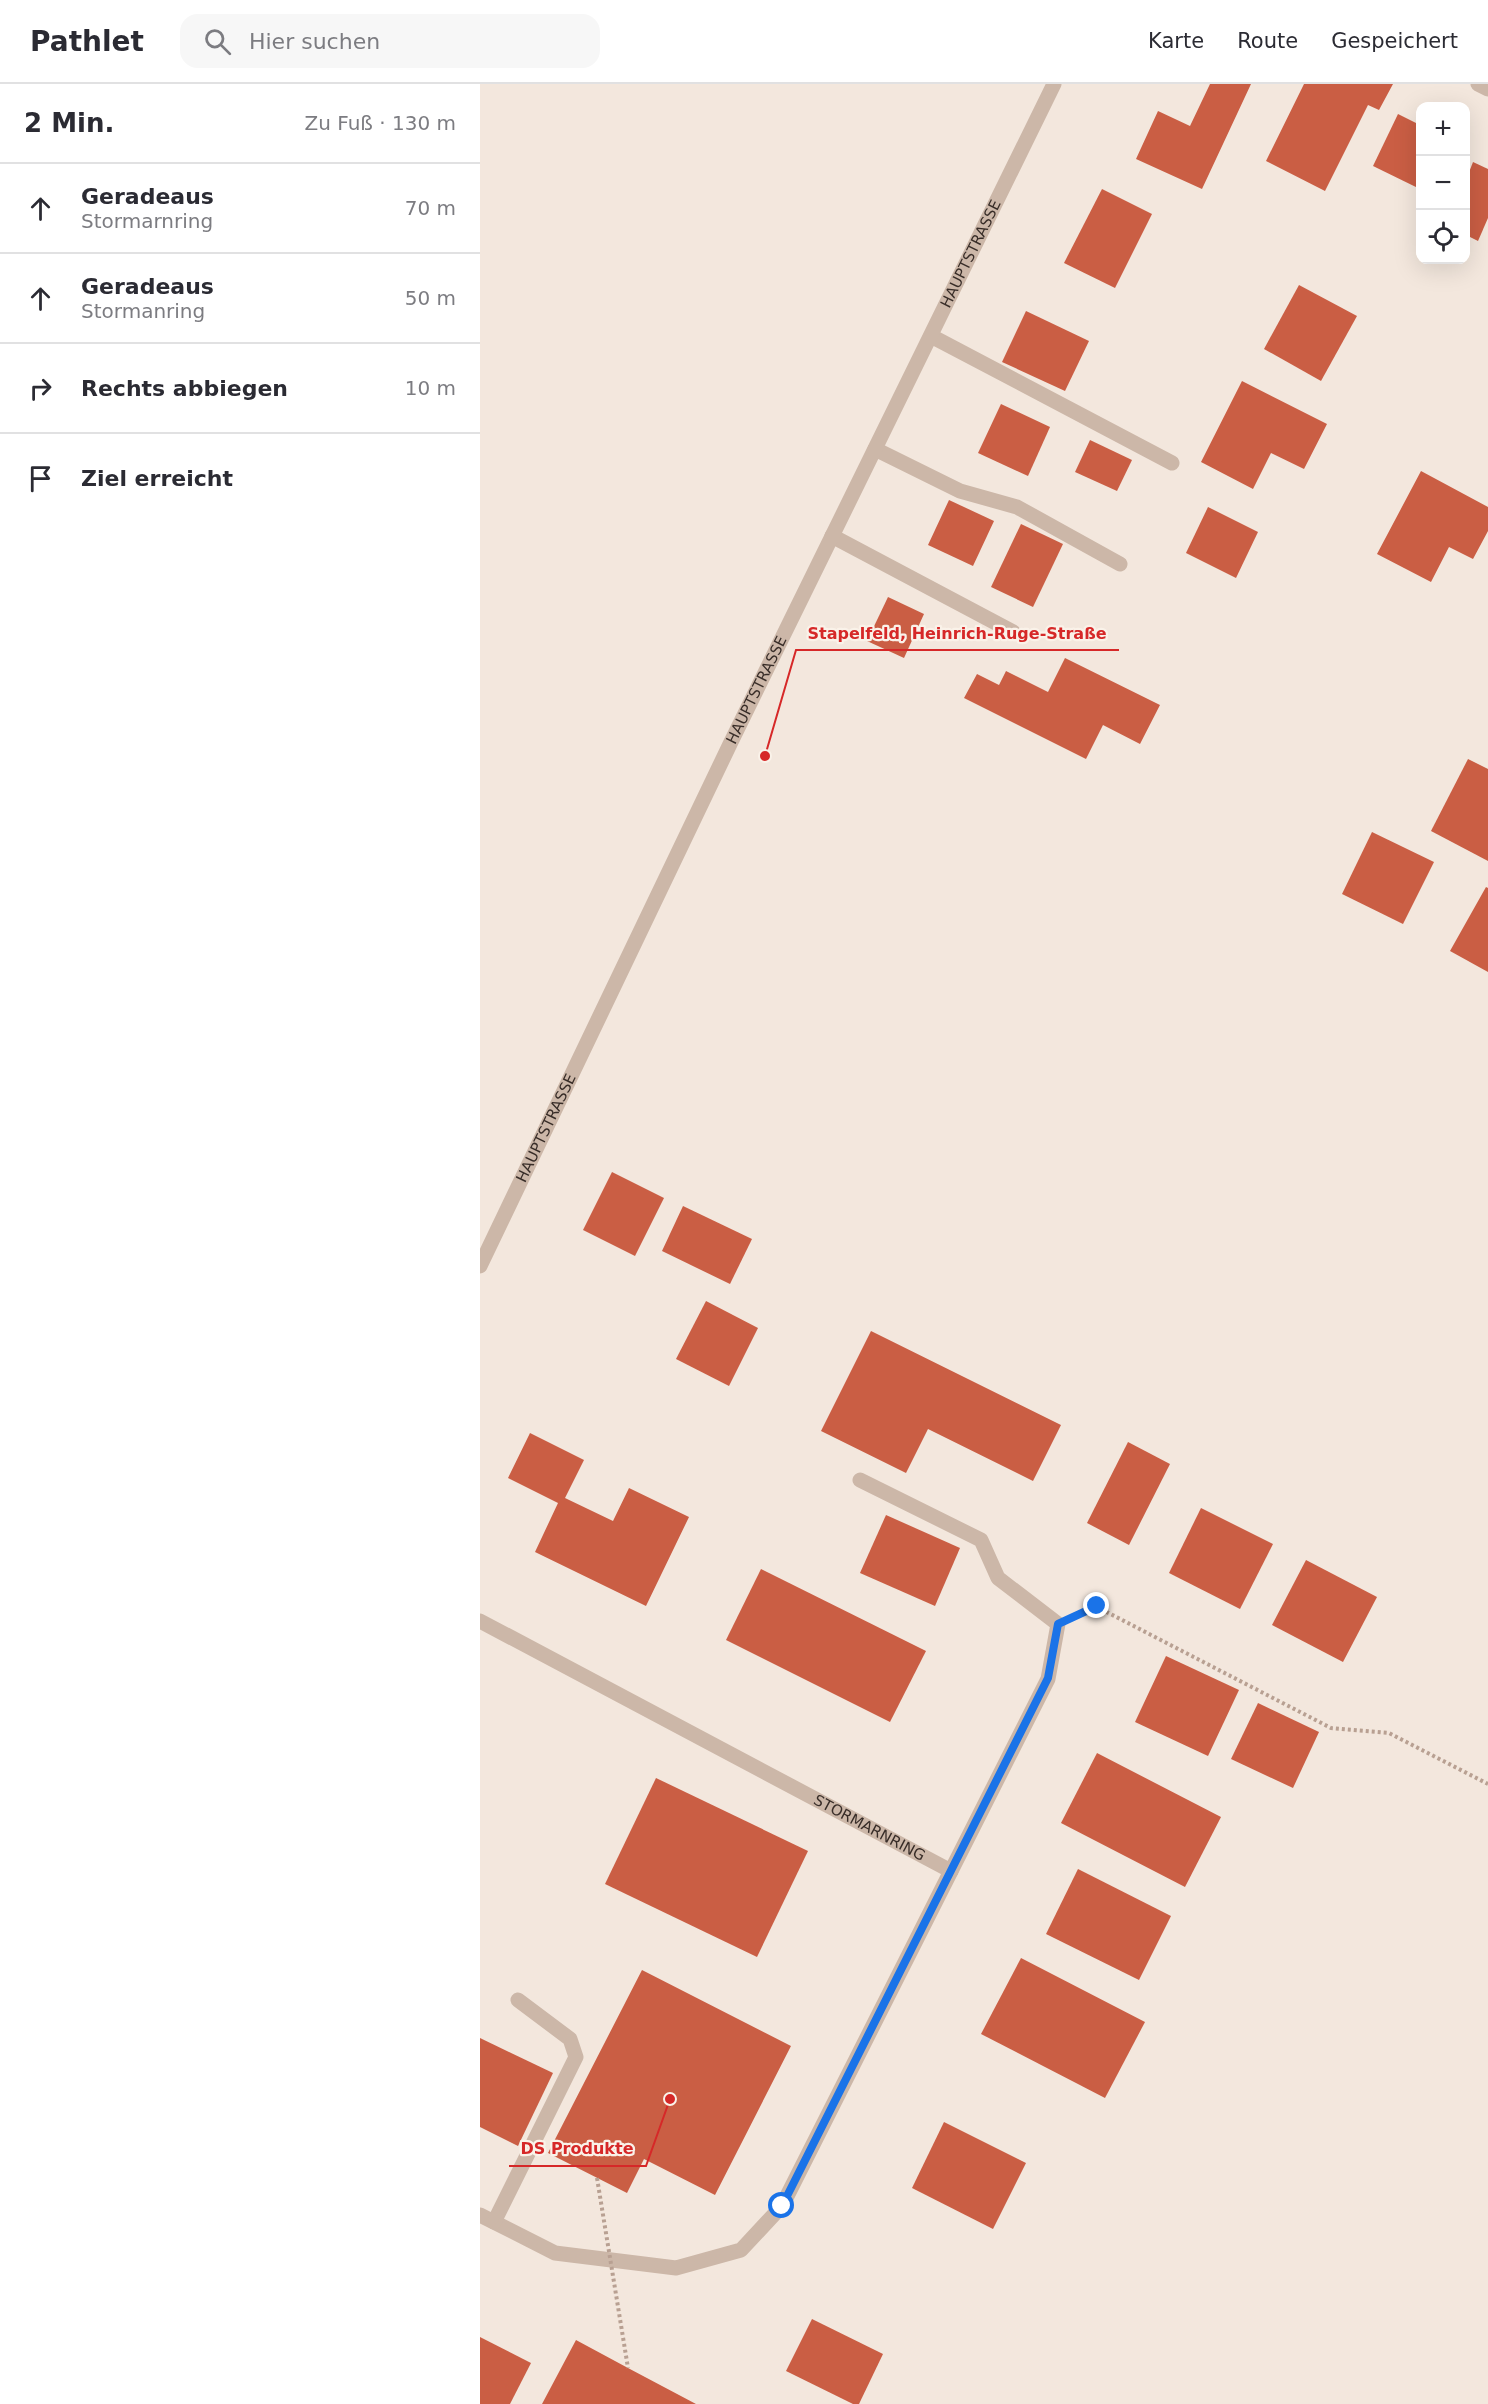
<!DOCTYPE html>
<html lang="de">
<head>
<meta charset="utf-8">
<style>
	:root { --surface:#fff; --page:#f7f7f7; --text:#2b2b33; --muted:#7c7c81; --line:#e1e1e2 }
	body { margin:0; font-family:"DejaVu Sans",sans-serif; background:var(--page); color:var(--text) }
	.controls { position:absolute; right:18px; top:18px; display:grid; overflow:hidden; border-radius:12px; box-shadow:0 6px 24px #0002 }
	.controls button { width:54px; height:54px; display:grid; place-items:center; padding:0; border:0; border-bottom:2px solid var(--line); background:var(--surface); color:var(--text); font:30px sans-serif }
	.stop { position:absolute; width:18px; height:18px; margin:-14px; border:4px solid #1a73e8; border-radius:50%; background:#fff }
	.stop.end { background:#1a73e8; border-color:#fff; box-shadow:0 2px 6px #0008 }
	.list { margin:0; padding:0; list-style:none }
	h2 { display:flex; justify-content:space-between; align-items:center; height:78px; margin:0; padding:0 24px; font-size:26px }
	h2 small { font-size:20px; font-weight:400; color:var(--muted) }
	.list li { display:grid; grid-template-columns:39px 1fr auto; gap:18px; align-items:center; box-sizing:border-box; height:90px; padding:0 24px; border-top:2px solid var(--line) }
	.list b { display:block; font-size:22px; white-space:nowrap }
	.list p { margin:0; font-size:20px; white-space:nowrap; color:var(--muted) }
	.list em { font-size:20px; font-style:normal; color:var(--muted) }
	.icon { flex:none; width:33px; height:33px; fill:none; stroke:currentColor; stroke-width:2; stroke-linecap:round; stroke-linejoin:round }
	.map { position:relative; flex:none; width:1008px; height:2320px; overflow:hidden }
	header { display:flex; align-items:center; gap:36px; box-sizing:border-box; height:84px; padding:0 30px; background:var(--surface); border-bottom:2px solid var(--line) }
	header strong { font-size:28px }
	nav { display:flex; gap:33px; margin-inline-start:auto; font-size:21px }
	.search { width:420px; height:54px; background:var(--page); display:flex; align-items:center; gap:15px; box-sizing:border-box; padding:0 21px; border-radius:18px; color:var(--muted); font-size:22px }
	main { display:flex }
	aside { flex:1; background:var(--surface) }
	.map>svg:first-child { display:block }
</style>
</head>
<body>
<header>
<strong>Pathlet</strong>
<div class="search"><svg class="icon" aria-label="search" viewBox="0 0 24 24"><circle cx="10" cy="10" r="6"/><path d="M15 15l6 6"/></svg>Hier suchen</div>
<nav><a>Karte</a><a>Route</a><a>Gespeichert</a></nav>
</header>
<main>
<aside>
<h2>2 Min.<small>Zu Fuß · 130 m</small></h2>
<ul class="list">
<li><svg class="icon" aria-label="ahead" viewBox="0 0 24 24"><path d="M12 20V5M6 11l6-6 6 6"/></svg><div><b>Geradeaus</b><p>Stormarnring</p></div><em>70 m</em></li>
<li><svg class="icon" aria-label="ahead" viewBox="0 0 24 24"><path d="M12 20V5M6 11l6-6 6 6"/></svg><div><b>Geradeaus</b><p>Stormanring</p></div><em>50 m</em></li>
<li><svg class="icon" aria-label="right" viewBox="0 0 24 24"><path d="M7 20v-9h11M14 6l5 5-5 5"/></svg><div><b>Rechts abbiegen</b></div><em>10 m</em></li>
<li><svg class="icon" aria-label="arrive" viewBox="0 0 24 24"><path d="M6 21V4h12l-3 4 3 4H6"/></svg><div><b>Ziel erreicht</b></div></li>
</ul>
</aside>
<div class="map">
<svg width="1008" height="2320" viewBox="0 0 1008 2320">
	<rect width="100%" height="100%" fill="#f3e7dd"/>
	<g fill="#ca5e44">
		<path d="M 730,0 L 771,0 L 722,105 L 656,75 L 678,27 L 710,42 Z"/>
		<path d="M 824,0 L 913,0 L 899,26 L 888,21 L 845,107 L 786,77 Z"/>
		<path d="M 918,30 L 940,41 L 940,105 L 893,82 Z"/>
		<path d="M 993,78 L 1008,85 L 1008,134 L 998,157 L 986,151 L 986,96 Z"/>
		<path d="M 622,105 L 672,130 L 635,204 L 584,179 Z"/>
		<path d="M 819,201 L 877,232 L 841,297 L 784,265 Z"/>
		<path d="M 546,227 L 609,257 L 585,307 L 522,278 Z"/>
		<path d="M 762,297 L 847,340 L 824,385 L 791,369 L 773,405 L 721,378 Z"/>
		<path d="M 521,320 L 570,343 L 548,392 L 498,369 Z"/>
		<path d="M 610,356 L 652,376 L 637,407 L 595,388 Z"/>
		<path d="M 941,387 L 1008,423 L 1008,447 L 993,475 L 969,463 L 951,498 L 897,470 Z"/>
		<path d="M 469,416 L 514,437 L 493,482 L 448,461 Z"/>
		<path d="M 728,423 L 778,448 L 756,494 L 706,469 Z"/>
		<path d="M 541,440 L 583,460 L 553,523 L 511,503 Z"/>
		<path d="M 408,513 L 444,530 L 424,574 L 387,557 Z"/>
		<path d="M 585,574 L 680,621 L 660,660 L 623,641 L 606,675 L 484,614 L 497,590 L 519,601 L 526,587 L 568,608 Z"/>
		<path d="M 988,675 L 1008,685 L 1008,777 L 951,747 Z"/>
		<path d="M 892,748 L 954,778 L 923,840 L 862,810 Z"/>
		<path d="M 1006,803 L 1008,804 L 1008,888 L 970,867 Z"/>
		<path d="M 132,1088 L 184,1114 L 155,1172 L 103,1146 Z"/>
		<path d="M 203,1122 L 272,1155 L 250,1200 L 182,1167 Z"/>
		<path d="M 226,1217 L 278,1244 L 249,1302 L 196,1275 Z"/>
		<path d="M 391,1247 L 581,1341 L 553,1397 L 448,1345 L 426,1389 L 341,1347 Z"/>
		<path d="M 50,1349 L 104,1376 L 85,1414 L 133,1437 L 149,1404 L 209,1433 L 166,1522 L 55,1468 L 78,1419 L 28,1394 Z"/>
		<path d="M 648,1358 L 690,1380 L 649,1461 L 607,1439 Z"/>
		<path d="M 721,1424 L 793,1460 L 760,1525 L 689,1489 Z"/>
		<path d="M 406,1431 L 480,1464 L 455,1522 L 380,1489 Z"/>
		<path d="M 826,1476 L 897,1513 L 863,1578 L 792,1541 Z"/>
		<path d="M 281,1485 L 446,1567 L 410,1638 L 246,1556 Z"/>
		<path d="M 686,1572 L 759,1606 L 728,1672 L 655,1638 Z"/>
		<path d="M 778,1619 L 839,1648 L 813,1704 L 751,1675 Z"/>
		<path d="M 617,1669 L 741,1733 L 705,1803 L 581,1739 Z"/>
		<path d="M 176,1694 L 328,1767 L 277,1873 L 125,1800 Z"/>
		<path d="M 598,1785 L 691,1832 L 659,1896 L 566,1850 Z"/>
		<path d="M 541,1874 L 665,1938 L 625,2014 L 501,1950 Z"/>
		<path d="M 162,1886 L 311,1962 L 235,2111 L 164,2075 L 147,2109 L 68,2069 Z"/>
		<path d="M 0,1954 L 73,1989 L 38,2062 L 0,2043 Z"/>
		<path d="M 464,2038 L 546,2079 L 513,2145 L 432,2104 Z"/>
		<path d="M 332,2235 L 403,2270 L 379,2320 L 373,2320 L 306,2287 Z"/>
		<path d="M 0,2253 L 51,2279 L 30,2320 L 0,2320 Z"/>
		<path d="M 96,2256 L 148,2284 L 216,2320 L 62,2320 Z"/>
	</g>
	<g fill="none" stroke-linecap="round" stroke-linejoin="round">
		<path stroke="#b8a092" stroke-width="4" stroke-dasharray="3 3" stroke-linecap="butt" d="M 599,1531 L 617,1523 L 851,1644 L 909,1649 L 1008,1700"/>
		<g stroke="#ccb7a8" stroke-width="15">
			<path d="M 998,0 L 1008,5"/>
			<path d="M 451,252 L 692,379"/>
			<path d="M 395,365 L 480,407 L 537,423 L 640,480"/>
			<path d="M 352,452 L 533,548"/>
			<path id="s1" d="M 0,1182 L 251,658 L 574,0"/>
			<path d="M 380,1396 L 501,1456 L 518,1494 L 578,1540 L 568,1595 L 471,1787"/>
			<path id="s2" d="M 0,1537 L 471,1787 L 302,2122 L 261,2166 L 196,2184 L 75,2169 L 0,2131"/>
			<path d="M 14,2138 L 96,1973 L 90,1955 L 38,1916"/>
		</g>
		<path stroke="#b8a092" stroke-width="4" stroke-dasharray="3 3" stroke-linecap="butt" d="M 117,2094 L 148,2284"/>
	</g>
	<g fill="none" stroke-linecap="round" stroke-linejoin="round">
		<path stroke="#1a73e8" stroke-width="8" d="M 302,2122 L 568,1594 L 578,1540 L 617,1522"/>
	</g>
	<g text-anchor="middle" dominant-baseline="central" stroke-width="4.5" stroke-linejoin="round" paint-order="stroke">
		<g font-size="15" fill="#382d28" stroke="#faf2e9">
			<text stroke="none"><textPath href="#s1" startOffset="1125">HAUPTSTRASSE</textPath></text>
			<text stroke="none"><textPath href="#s1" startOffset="639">HAUPTSTRASSE</textPath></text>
			<text stroke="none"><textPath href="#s1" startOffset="153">HAUPTSTRASSE</textPath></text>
			<text stroke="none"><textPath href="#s2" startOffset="441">STORMARNRING</textPath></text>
		</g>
	</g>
	<path fill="none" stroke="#d62828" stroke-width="2" d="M285 672L316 566H639M190 2015L166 2082H29"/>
	<g fill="#d62828" stroke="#faf2e9" stroke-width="2">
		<circle cx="285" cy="672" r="6"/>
		<circle cx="190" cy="2015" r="6"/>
	</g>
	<g font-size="16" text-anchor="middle" font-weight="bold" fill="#d62828" stroke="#faf2e9" stroke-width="4.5" stroke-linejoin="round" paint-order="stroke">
		<text x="477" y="555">Stapelfeld, Heinrich-Ruge-Straße</text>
		<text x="97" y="2070">DS Produkte</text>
	</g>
</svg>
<div class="controls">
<button>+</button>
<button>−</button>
<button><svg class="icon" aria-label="locate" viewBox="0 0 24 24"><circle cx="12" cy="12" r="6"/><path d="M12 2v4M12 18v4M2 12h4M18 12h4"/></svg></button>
</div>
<div class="stop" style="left:302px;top:2122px"></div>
<div class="stop end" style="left:617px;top:1522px"></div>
</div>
</main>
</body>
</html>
